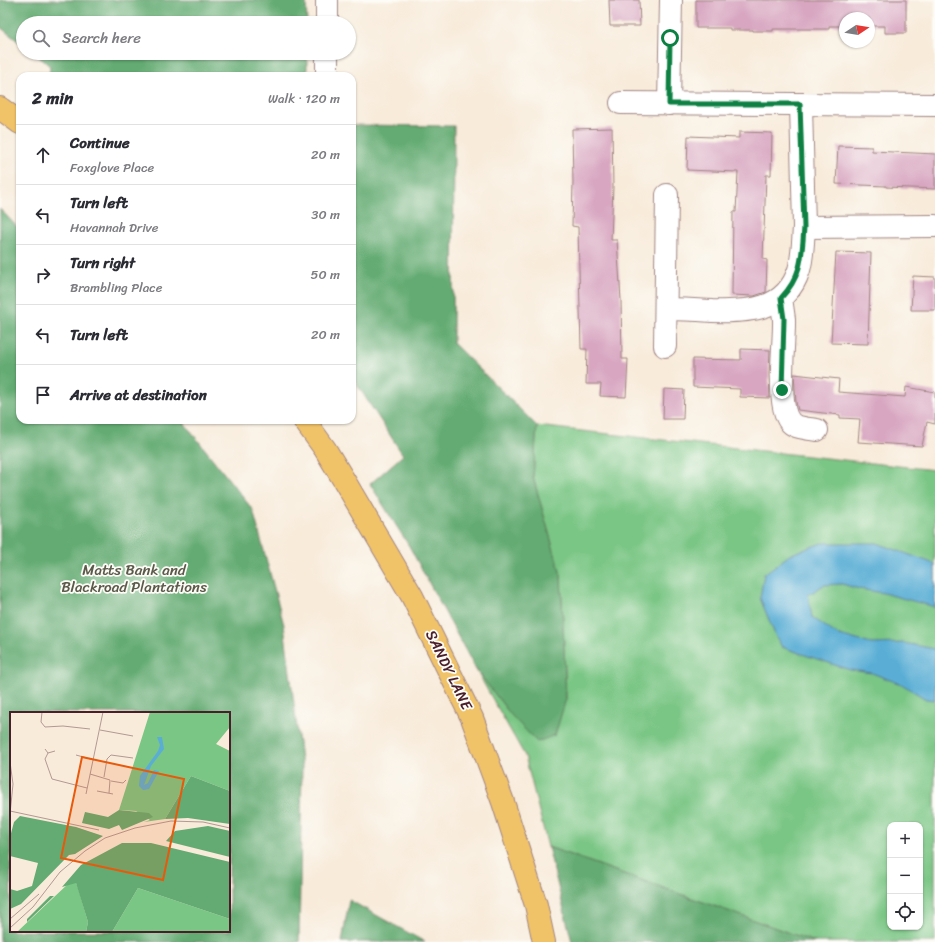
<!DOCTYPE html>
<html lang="en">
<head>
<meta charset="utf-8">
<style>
	:root { --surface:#fff; --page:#f2f2f3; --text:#2b2b33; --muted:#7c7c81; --line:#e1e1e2 }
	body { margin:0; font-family:Sriracha,sans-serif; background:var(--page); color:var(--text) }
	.controls { position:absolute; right:12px; bottom:12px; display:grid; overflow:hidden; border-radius:8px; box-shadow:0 1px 3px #0004 }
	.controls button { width:36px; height:36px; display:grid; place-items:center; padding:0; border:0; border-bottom:1px solid var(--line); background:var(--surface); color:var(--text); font:20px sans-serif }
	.compass { position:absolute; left:839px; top:12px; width:36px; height:36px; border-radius:50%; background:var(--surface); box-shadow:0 1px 3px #0004; rotate:78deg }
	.stop { position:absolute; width:12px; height:12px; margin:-9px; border:3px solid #0b8043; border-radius:50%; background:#fff }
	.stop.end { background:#0b8043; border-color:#fff; box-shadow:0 1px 4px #0008 }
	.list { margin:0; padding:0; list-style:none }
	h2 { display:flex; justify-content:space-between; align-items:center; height:52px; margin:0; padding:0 16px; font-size:17px }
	h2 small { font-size:13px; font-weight:400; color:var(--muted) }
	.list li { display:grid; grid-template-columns:26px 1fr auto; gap:12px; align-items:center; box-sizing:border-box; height:60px; padding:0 16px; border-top:1px solid var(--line) }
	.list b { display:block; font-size:15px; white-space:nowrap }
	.list p { margin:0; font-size:13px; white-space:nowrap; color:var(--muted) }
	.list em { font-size:13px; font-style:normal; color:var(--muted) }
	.icon { flex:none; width:22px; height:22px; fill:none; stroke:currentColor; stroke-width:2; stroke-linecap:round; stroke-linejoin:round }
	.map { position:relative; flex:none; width:935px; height:942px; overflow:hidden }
	.search { position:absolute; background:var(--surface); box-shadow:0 1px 3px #0004; left:16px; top:16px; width:340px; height:44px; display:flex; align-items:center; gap:10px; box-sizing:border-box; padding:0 14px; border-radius:22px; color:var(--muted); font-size:15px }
	.panel { position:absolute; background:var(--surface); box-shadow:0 1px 3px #0004; left:16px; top:72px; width:340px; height:352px; border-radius:12px }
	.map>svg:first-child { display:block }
</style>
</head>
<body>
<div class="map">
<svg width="935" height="942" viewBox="0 0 935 942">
	<rect width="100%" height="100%" fill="#fdfcf7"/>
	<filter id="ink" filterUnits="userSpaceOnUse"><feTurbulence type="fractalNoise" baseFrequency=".025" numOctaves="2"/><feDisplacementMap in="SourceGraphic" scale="8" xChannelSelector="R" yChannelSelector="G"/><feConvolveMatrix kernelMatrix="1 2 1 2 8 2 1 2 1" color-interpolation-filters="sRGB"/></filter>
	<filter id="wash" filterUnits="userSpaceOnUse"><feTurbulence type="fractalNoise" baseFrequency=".012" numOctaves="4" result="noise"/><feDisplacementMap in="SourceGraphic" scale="16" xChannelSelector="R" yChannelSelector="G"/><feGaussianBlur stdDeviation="0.9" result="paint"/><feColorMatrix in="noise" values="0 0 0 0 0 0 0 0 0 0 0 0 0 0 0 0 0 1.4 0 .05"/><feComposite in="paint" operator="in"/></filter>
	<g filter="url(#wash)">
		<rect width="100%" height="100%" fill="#f8ebda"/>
		<path fill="#7ac685" stroke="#627258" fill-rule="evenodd" d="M 537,426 L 935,470 L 935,942 L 815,942 L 548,847 L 525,756 L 475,668 L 511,715 L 566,699 L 561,576 L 533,477 ZM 890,825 L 920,825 L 920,927 L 890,927 Z"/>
		<g fill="#63ab72" stroke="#56654e" fill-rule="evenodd">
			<path d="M 0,0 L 306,0 L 307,23 L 23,23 L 23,45 L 0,27 Z"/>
			<path d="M 34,53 L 307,53 L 307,76 L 49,76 L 50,66 Z"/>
			<path d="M 352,125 L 454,126 L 453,343 L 537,426 L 533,477 L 561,575 L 566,699 L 555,735 L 537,742 L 511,715 L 475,668 L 409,546 L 370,484 L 403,455 L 352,377 Z"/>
			<path d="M 0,209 L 20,230 L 20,420 L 182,420 L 253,510 L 284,625 L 302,767 L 299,942 L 0,942 ZM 11,713 L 229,713 L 229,931 L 11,931 Z"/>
			<path d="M 548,847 L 815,942 L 572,942 Z"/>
			<path d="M 349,900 L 425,942 L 342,942 Z"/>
		</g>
		<path fill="#5aaed5" stroke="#526680" d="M 822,543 L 877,543 L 935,564 L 935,607 L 883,593 L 859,589 L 842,584 L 824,585 L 808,595 L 812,617 L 836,634 L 871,644 L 904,643 L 935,649 L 935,700 L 926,699 L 903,685 L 872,673 L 850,670 L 802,654 L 782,647 L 776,637 L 760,598 L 764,574 L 791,554 Z"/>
		<g id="blocks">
			<g fill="#d8a6c1">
				<path d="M 609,0 L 639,0 L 640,26 L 610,26 Z"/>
				<path d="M 696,0 L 906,0 L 906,33 L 885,33 L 885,26 L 869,26 L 869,18 L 845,18 L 845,26 L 829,26 L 829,29 L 773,29 L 773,31 L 753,31 L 753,30 L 730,30 L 730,28 L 696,28 Z"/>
				<path d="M 612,128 L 613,187 L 611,240 L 617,240 L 621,300 L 622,359 L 628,359 L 626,397 L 600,396 L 601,384 L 586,384 L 587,349 L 581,349 L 578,227 L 572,226 L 573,182 L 572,129 Z"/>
				<path d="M 739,132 L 772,133 L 771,175 L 766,175 L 763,259 L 767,260 L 766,292 L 754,296 L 732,295 L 733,212 L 736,212 L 738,172 L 687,170 L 688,136 L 739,138 Z"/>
				<path d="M 838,146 L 872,147 L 872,151 L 935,154 L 935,189 L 886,187 L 886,186 L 836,184 Z"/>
				<path d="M 836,252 L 871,253 L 868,344 L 831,343 Z"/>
				<path d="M 913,276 L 935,277 L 935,310 L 911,310 Z"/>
				<path d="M 741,349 L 770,350 L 769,374 L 770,398 L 740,397 L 740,389 L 693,387 L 693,359 L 741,360 Z"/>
				<path d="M 794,374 L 839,379 L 838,392 L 905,397 L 906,387 L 935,392 L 935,424 L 927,422 L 922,446 L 858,442 L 860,419 L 840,418 L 840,415 L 798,410 L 796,402 Z"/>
				<path d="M 664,389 L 684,390 L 683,419 L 663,419 Z"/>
			</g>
		</g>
	</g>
	<g filter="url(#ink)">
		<use href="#blocks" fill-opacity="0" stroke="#a18582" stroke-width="1"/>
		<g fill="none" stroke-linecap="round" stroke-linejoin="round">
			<g stroke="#a18582" stroke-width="24">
				<g id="minor">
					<path d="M 327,0 L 327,23"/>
					<path d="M 327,53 L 327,76"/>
					<path d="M 621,103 L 935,105"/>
					<path d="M 669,104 L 671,0"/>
					<path d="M 804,227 L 935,226"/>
					<path d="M 781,298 C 782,305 783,312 784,319 C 785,342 775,408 791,423 C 796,428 811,429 817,430"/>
					<path d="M 666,309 C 681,309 697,310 712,311 C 748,312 786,311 799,270 C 803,256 803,241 804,227 L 801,104"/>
					<path d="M 665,346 L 667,195"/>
				</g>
			</g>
			<g stroke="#a18582" stroke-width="24">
				<g id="major">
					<path d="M 0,108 L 20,123"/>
					<path d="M 304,420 L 325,449 L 345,482 L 412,596 L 472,718 L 503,802 L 536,905 L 544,942"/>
				</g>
			</g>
			<use href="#minor" stroke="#fff" stroke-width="22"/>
			<use href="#major" stroke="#f1c369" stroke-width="22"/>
		</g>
	</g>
	<g fill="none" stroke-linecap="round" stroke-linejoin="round" filter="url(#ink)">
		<path stroke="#0b8043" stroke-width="5" d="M 670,38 L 669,104 L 800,104 L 804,227 C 802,256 802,276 781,298 L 784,319 L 782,390"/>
	</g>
	<g text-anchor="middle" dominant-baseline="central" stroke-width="3.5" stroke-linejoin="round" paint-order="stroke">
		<g font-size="15" fill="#5b594a" stroke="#fdfcf7">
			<text x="134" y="570">Matts Bank and<tspan x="134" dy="17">Blackroad Plantations</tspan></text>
		</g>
		<g font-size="15" fill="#4a1f2b" stroke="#fdfcf7">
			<text transform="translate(449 670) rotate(64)">SANDY LANE</text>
		</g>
	</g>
	<g transform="translate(10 712)">
		<rect width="220" height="220" fill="#f8ebda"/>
		<path d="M 140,0 L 220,0 L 220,15 L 206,32 L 220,39 L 220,79 L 181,64 L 155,107 L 134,110 L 140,108 L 126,99 L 109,98 ZM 59,171 L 66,171 L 68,176 L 78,210 L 76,220 L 7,220 ZM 128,176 L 220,207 L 220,220 L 102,220 Z" fill="#7ac685"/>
		<path d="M 181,64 L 220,79 L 220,112 L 178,106 L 155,107 ZM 109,98 L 139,101 L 143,105 L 112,118 L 109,113 L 99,117 L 72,111 L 75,100 L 98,105 ZM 10,104 L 66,115 L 93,124 L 65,142 L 59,143 L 11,192 L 0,197 L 0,177 L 7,179 L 22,174 L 28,151 L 0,144 L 0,125 L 4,110 ZM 198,114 L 220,119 L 220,145 L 156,129 L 165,119 ZM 112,131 L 141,131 L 220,150 L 220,207 L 128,176 L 102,220 L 76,220 L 78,210 L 66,171 L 52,175 L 71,153 ZM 40,184 L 44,184 L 17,210 L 17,207 Z" fill="#63ab72"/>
		<path d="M 147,25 L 152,25 L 154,37 L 141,54 L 134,73 L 138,71 L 144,58 L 149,59 L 139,77 L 133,78 L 129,74 L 130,64 L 148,39 L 150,33 Z" fill="#5aaed5"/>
		<path fill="none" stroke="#b29994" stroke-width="1" d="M 32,0 L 31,10 L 35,15 L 53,14 L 80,17M 90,18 L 123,24M 35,37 L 38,41 L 45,39M 38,41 L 35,47 L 42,67 L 77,76M 66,43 L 84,48M 0,50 L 3,72 L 0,102M 80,62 L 100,68 L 99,81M 94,65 L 97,47 L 101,43 L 123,46M 101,69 L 113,71 L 116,68M 87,79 L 103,82M 76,82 L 93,0M 0,99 L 89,118M 0,207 L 29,182M 0,216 L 23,195 L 50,160 L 75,139 L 95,126 L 125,116 L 161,109 L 193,110 L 220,116"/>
		<path fill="#e8590c" fill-opacity="0.15" stroke="#e8590c" stroke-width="2" d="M 72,45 L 174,67 L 153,168 L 51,146 Z"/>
		<rect width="220" height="220" fill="none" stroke="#4a1f2b" stroke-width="2"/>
	</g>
</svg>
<div class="controls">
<button>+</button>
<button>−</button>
<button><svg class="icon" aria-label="locate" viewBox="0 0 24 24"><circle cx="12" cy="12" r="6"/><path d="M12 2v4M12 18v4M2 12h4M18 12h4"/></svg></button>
</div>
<svg class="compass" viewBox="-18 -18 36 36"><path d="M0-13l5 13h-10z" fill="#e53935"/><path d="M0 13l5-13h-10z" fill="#7c7c81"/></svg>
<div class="stop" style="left:670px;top:38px"></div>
<div class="stop end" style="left:782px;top:390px"></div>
<div class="search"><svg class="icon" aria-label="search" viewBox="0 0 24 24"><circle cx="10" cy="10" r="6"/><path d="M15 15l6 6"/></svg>Search here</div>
<section class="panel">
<h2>2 min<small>Walk · 120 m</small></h2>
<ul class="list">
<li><svg class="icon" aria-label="ahead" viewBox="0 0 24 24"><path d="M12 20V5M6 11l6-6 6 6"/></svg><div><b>Continue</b><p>Foxglove Place</p></div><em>20 m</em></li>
<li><svg class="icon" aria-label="left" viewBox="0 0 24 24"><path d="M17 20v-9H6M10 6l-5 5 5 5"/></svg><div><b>Turn left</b><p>Havannah Drive</p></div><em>30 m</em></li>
<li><svg class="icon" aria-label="right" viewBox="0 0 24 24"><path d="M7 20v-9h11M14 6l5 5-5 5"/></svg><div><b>Turn right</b><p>Brambling Place</p></div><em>50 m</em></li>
<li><svg class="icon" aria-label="left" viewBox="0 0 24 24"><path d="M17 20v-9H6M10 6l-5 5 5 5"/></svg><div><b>Turn left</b></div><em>20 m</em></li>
<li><svg class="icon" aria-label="arrive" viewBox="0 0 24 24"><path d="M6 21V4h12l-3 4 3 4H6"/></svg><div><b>Arrive at destination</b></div></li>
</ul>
</section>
</div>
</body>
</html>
